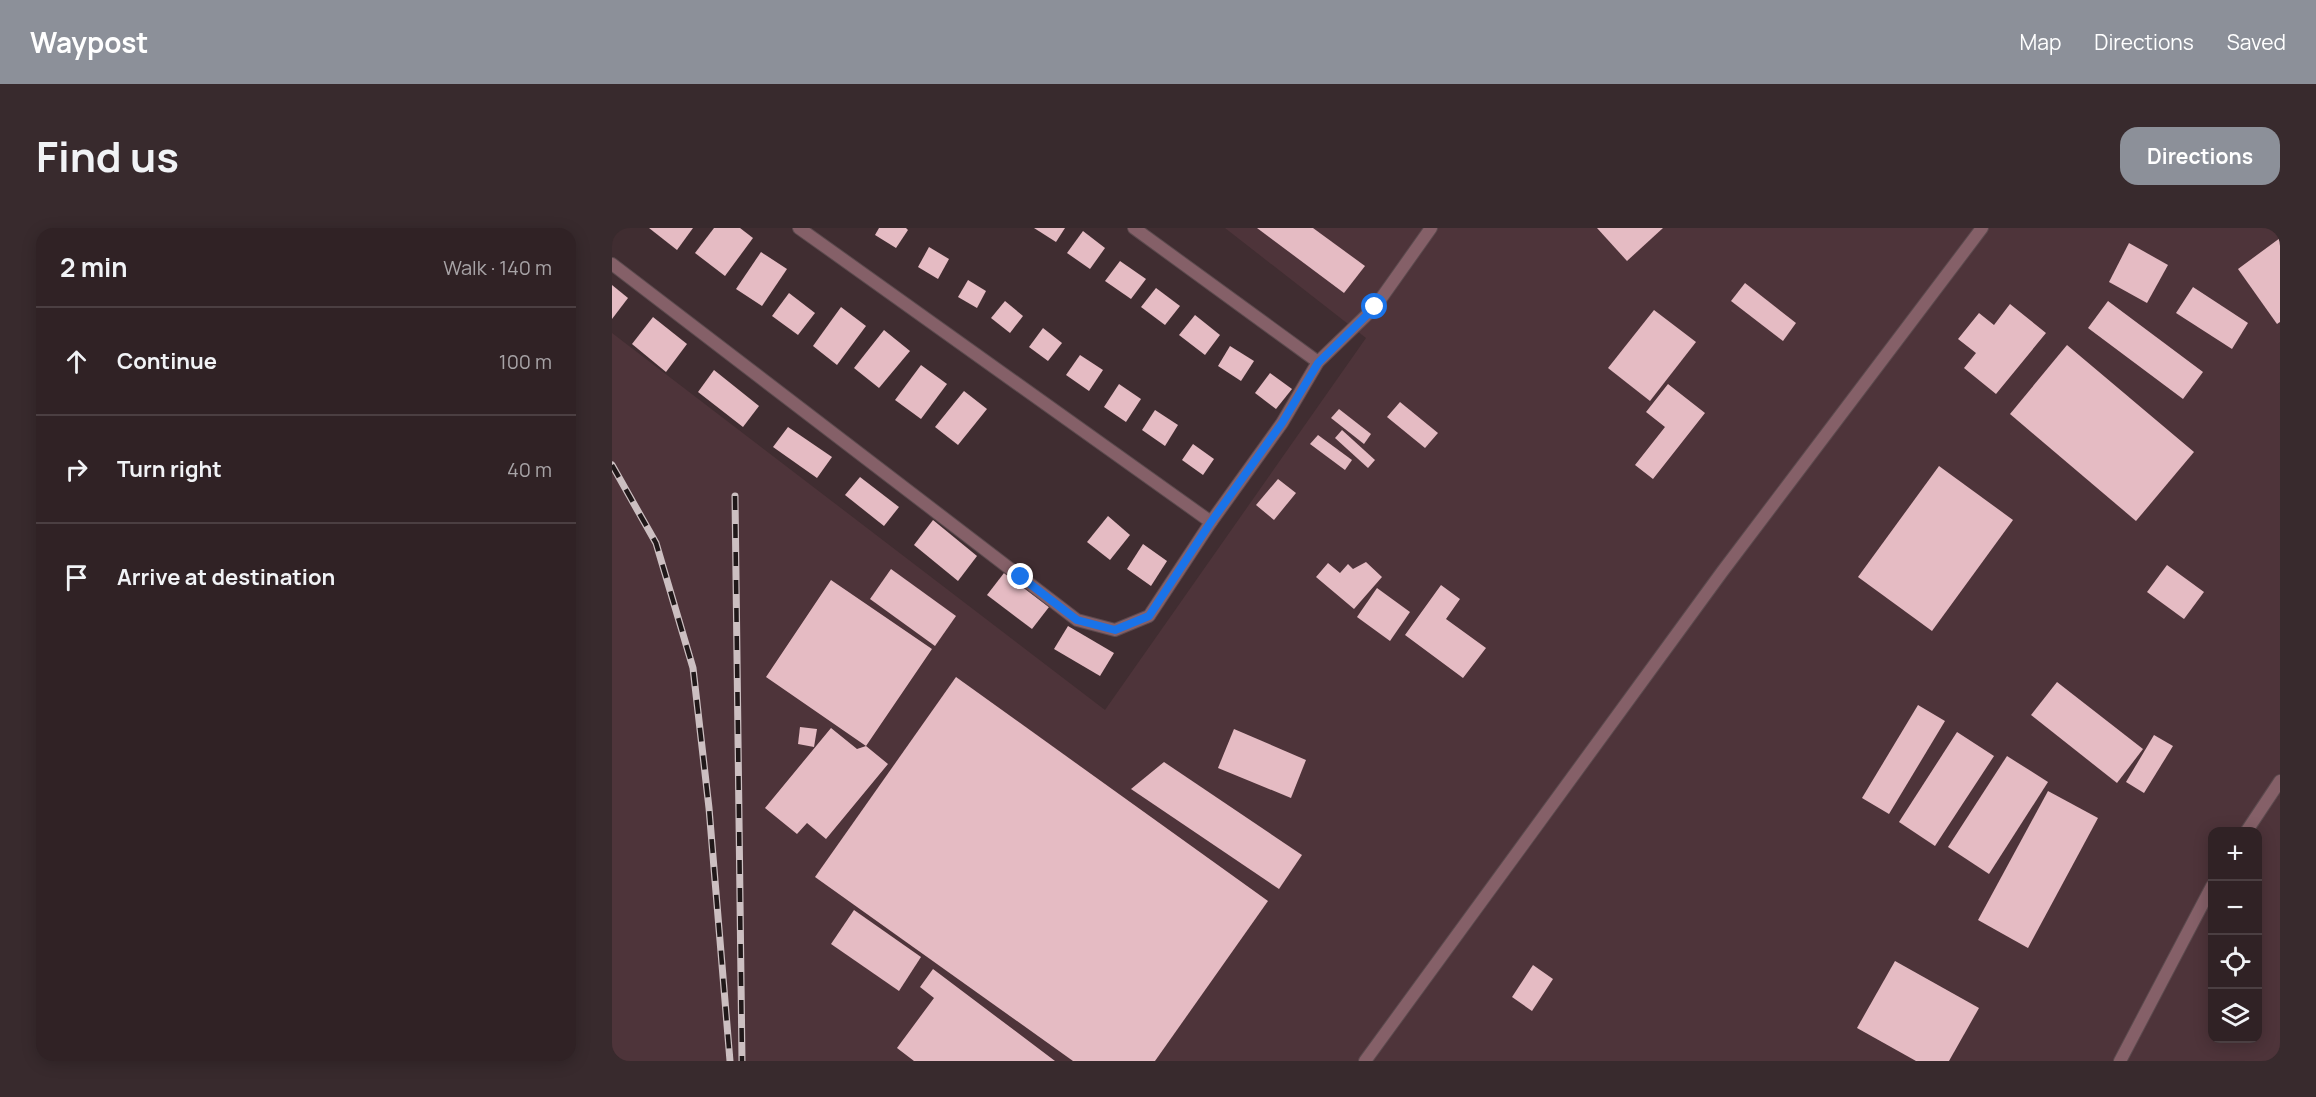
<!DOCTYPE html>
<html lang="en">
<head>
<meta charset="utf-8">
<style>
	:root { --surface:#302225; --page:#382a2d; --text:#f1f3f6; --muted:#a8a4a7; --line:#4b3f42; --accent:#8c9099 }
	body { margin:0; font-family:Manrope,sans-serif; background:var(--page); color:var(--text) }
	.controls { position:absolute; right:18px; bottom:18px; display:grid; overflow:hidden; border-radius:12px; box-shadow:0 3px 15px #0003 }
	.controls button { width:54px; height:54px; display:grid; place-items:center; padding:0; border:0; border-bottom:2px solid var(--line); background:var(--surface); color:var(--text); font:30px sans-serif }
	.stop { position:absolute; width:18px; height:18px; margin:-14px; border:4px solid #1a73e8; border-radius:50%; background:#fff }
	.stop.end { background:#1a73e8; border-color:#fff; box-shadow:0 2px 6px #0008 }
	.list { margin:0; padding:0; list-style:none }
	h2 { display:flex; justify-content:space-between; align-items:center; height:78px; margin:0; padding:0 24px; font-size:26px }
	h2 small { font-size:20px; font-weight:400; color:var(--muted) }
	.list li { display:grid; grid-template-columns:39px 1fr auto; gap:18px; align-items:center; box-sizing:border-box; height:108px; padding:0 24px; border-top:2px solid var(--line) }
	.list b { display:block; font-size:22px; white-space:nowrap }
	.list em { font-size:20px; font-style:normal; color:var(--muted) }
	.icon { flex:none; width:33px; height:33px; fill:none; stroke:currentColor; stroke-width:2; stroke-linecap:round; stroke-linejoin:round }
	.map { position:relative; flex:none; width:1668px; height:833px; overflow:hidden; border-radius:18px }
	header { display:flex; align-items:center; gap:36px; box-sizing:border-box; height:84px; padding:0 30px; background:var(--accent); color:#fff }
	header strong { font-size:28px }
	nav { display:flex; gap:33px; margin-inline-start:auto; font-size:21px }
	.intro { display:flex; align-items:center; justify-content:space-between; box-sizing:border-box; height:144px; padding:0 36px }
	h1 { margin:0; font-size:42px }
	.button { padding:15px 27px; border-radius:18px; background:var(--accent); color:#fff; font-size:21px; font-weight:700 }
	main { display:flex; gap:36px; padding:0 36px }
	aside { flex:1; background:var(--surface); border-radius:18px; box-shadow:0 3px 15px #0003 }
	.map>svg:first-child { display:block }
</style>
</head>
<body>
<header>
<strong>Waypost</strong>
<nav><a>Map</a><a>Directions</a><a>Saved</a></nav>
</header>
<div class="intro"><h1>Find us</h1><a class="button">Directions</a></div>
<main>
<aside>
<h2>2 min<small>Walk · 140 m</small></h2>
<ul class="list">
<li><svg class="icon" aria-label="ahead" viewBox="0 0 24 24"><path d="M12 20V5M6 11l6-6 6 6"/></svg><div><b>Continue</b></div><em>100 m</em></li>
<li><svg class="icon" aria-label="right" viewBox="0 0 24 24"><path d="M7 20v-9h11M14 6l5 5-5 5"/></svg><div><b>Turn right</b></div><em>40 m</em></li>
<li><svg class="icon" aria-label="arrive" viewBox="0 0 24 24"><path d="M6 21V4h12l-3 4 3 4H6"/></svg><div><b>Arrive at destination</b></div></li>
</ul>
</aside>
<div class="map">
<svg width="1668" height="833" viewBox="0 0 1668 833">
	<rect width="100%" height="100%" fill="#402d31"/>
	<path fill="#4e343a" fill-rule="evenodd" d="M 613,0 L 1668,0 L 1668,833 L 0,833 L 0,105 L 493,482 L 754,110 ZM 1600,604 L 1646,604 L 1646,810 L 1600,810 Z"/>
	<g fill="#e5bbc3">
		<path d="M 37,0 L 81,0 L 65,22 Z"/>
		<path d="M 102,0 L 128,0 L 141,10 L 113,48 L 83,25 Z"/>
		<path d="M 267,0 L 294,0 L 296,2 L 284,20 L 263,7 Z"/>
		<path d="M 422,0 L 453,0 L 444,14 Z"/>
		<path d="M 645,0 L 701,0 L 753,38 L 732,65 Z"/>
		<path d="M 985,0 L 1051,0 L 1015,33 Z"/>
		<path d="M 471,3 L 493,20 L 478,41 L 455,25 Z"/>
		<path d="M 1668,10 L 1668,94 L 1665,96 L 1626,41 Z"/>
		<path d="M 1517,15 L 1556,37 L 1535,75 L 1497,54 Z"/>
		<path d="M 317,19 L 337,31 L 326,51 L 306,39 Z"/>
		<path d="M 149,24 L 175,41 L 150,78 L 124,61 Z"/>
		<path d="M 508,33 L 534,51 L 519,71 L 493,53 Z"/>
		<path d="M 356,52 L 374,63 L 365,80 L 346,69 Z"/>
		<path d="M 1133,55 L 1184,95 L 1171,113 L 1119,73 Z"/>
		<path d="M 0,57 L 16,70 L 0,91 Z"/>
		<path d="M 1581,59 L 1636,95 L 1620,121 L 1564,85 Z"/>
		<path d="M 544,60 L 568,78 L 553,97 L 529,79 Z"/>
		<path d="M 177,65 L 203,85 L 186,107 L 160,88 Z"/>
		<path d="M 393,73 L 411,88 L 398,105 L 379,90 Z"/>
		<path d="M 1496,73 L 1591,144 L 1571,171 L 1476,100 Z"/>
		<path d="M 1398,76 L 1434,105 L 1384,166 L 1352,140 L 1364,125 L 1346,111 L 1367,85 L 1382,97 Z"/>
		<path d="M 229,79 L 254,98 L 225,137 L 201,118 Z"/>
		<path d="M 1042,82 L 1084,114 L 1038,173 L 996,140 Z"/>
		<path d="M 583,87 L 608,107 L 593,127 L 567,107 Z"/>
		<path d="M 41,89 L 75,116 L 54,144 L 20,116 Z"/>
		<path d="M 431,100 L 450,115 L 436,133 L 417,119 Z"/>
		<path d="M 272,102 L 298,123 L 267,160 L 242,140 Z"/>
		<path d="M 1455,117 L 1582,224 L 1524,293 L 1398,186 Z"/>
		<path d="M 618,118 L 642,133 L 629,153 L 606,138 Z"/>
		<path d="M 468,127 L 491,142 L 477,163 L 454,147 Z"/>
		<path d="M 309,137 L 335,156 L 309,191 L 283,172 Z"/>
		<path d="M 102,142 L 147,178 L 131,199 L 86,164 Z"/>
		<path d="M 658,145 L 680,161 L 664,181 L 643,165 Z"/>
		<path d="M 507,156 L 529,171 L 514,194 L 492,179 Z"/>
		<path d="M 1056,156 L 1093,185 L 1041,251 L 1023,237 L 1053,199 L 1034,184 Z"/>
		<path d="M 352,163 L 375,181 L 346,217 L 323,199 Z"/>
		<path d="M 788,174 L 826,205 L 813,220 L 775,189 Z"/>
		<path d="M 727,181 L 759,206 L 752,216 L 719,190 Z"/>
		<path d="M 543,182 L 566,197 L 553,218 L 530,202 Z"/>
		<path d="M 176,199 L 220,229 L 205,250 L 161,219 Z"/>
		<path d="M 730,202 L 763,232 L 756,240 L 723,210 Z"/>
		<path d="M 706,207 L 740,232 L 733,242 L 698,216 Z"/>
		<path d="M 581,216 L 602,231 L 591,247 L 570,232 Z"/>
		<path d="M 1327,238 L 1401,292 L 1320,403 L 1246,349 Z"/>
		<path d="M 248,249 L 287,279 L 272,298 L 233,267 Z"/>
		<path d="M 666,251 L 684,265 L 662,292 L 644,277 Z"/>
		<path d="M 496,288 L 518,307 L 498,332 L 475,314 Z"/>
		<path d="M 321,292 L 365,328 L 346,353 L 302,317 Z"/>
		<path d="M 531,316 L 555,333 L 539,358 L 515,341 Z"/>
		<path d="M 754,334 L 770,349 L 742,381 L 704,349 L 716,335 L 728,345 L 736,336 L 741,341 Z"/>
		<path d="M 1555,337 L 1592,364 L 1572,391 L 1535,364 Z"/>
		<path d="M 279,341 L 344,388 L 323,418 L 258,371 Z"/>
		<path d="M 392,345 L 437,379 L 420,401 L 375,367 Z"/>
		<path d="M 219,352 L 320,421 L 254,518 L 276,536 L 214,611 L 195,595 L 185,606 L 153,580 L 219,500 L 245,521 L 254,518 L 154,449 Z"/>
		<path d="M 829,357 L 848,371 L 834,391 L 874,420 L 851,450 L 793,407 Z"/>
		<path d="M 765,360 L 798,384 L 778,413 L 745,389 Z"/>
		<path d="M 456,398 L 502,425 L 488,448 L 442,421 Z"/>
		<path d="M 344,449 L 656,673 L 543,833 L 461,833 L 203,649 Z"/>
		<path d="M 1445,454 L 1531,521 L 1505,555 L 1419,487 Z"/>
		<path d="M 1306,477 L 1333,493 L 1277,586 L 1250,570 Z"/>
		<path d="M 188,499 L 205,501 L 202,519 L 186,516 Z"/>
		<path d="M 622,501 L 694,532 L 679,570 L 606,540 Z"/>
		<path d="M 1345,504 L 1382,528 L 1323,618 L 1287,594 Z"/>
		<path d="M 1542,507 L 1561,518 L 1532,565 L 1514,554 Z"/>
		<path d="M 1395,528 L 1436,554 L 1377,646 L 1336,619 Z"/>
		<path d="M 552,534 L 690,627 L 667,661 L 519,561 Z"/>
		<path d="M 1436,563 L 1486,590 L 1416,720 L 1366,692 Z"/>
		<path d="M 242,682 L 309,729 L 287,763 L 219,716 Z"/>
		<path d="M 1283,733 L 1367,780 L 1337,833 L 1304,833 L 1245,800 Z"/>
		<path d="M 921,737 L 941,751 L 920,783 L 900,769 Z"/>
		<path d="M 321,741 L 443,833 L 302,833 L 285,820 L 322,770 L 308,759 Z"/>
	</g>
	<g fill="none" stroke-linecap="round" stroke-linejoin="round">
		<g stroke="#5c4a4e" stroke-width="14">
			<g id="minor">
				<path d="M 187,0 L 599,294"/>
				<path d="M 522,0 L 706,134"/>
				<path d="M 0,36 L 465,392 L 503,402 L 537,388 L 599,294 L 670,195 L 706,134 L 763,79 L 819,0"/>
				<path d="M 753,833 L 1110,344 L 1370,0"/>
			</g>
		</g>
		<g stroke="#5c4a4e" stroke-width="14">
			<g id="tertiary">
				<path d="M 1634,604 L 1668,553"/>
				<path d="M 1508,833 L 1600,658"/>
			</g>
		</g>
		<use href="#minor" stroke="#856068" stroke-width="12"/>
		<use href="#tertiary" stroke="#856068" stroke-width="12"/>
		<g stroke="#ccbfc1" stroke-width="7">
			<g id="rail">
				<path d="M 0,237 L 44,315 L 81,440 L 97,580 L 118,833"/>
				<path d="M 123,268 L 130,833"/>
			</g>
		</g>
		<use href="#rail" stroke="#201819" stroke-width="4.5" stroke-dasharray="14" stroke-linecap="butt"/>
	</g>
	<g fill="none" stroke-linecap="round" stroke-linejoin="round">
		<path stroke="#1a73e8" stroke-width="8" d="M 409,349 L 465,392 L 503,402 L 537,388 L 599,294 L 670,195 L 706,135 L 763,79"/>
	</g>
</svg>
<div class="controls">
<button>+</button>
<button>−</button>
<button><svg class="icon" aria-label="locate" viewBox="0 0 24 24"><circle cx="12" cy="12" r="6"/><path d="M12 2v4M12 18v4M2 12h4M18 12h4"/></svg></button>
<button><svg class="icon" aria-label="layers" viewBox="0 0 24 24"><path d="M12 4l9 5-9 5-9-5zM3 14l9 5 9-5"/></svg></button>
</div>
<div class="stop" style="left:763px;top:79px"></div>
<div class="stop end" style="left:409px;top:349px"></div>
</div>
</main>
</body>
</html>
